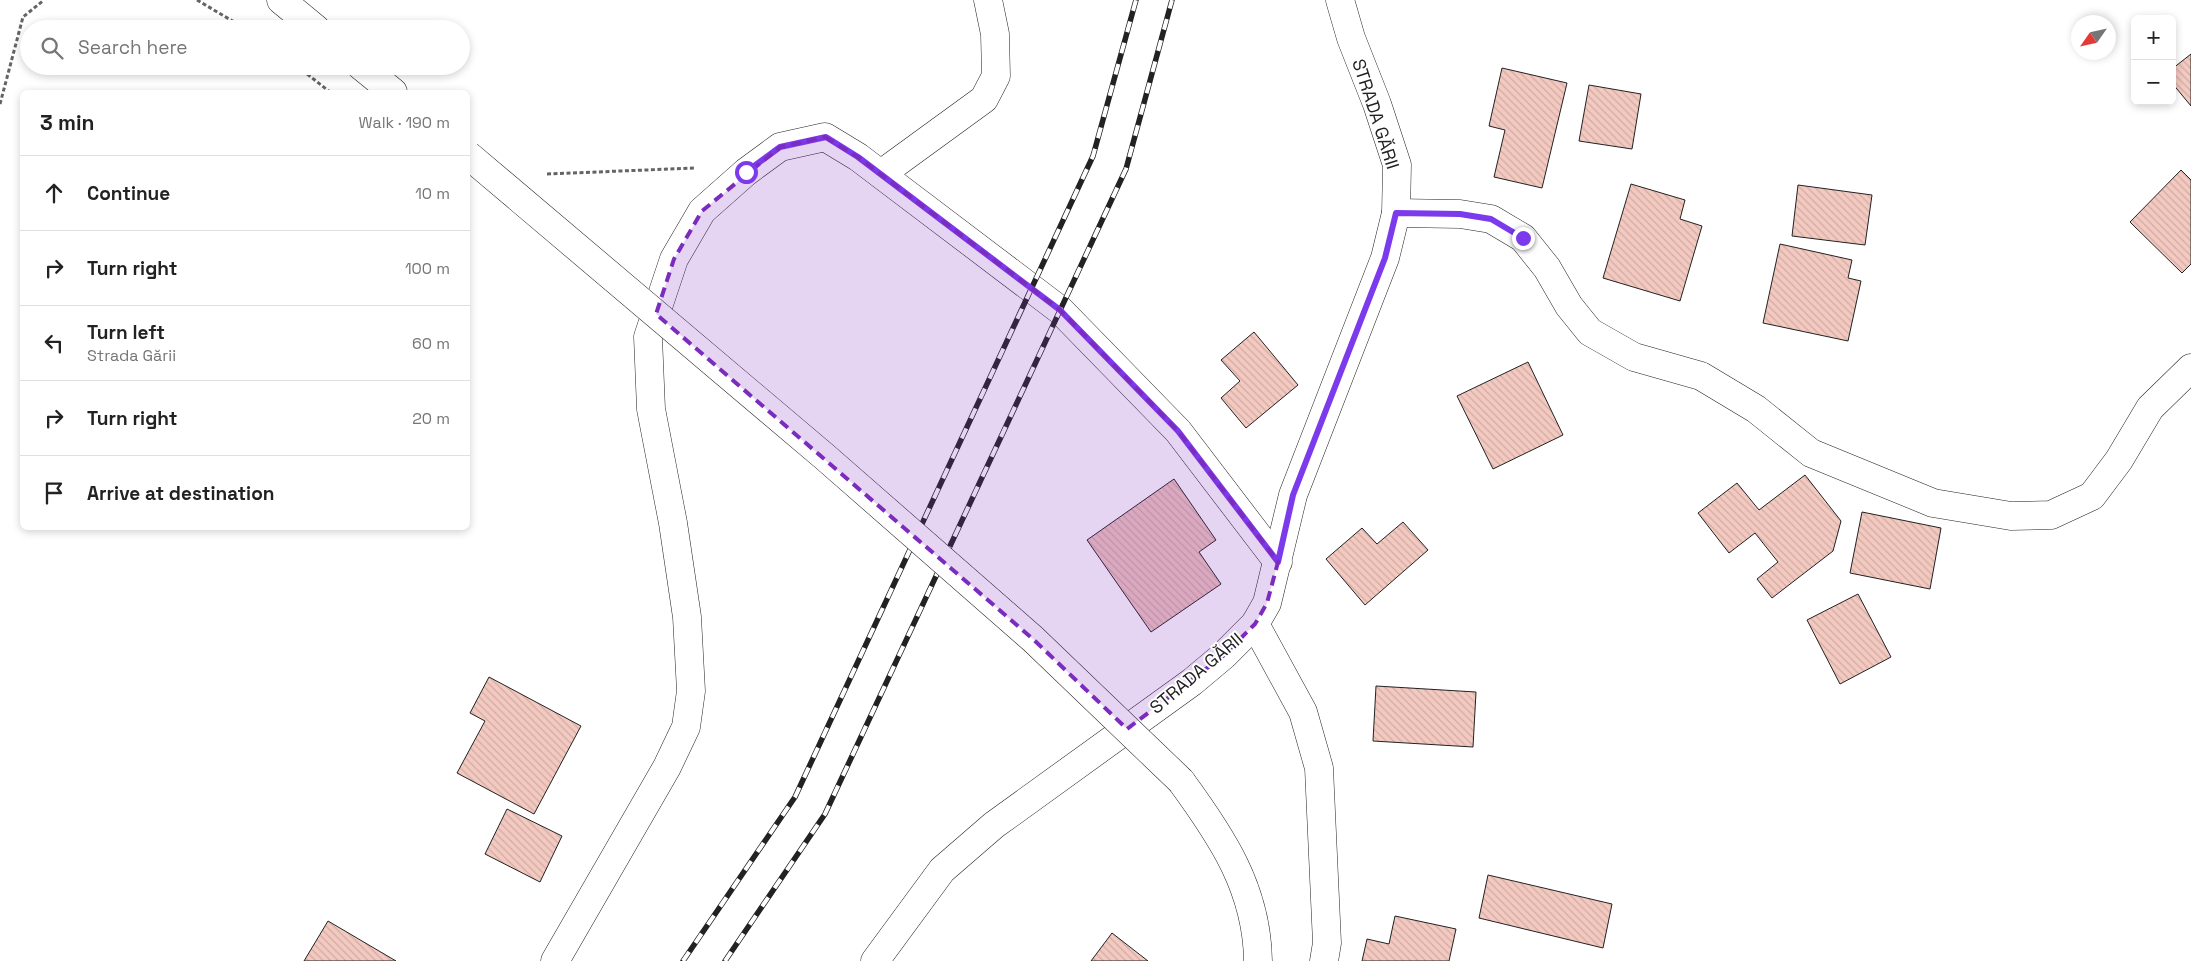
<!DOCTYPE html>
<html lang="en">
<head>
<meta charset="utf-8">
<style>
	:root { --surface:#fff; --page:#f6f6f6; --text:#222; --muted:#767676; --line:#e0e0e0 }
	body { margin:0; font-family:"Space Grotesk",sans-serif; background:var(--page); color:var(--text) }
	.controls { position:absolute; right:15px; top:15px; display:grid; overflow:hidden; border-radius:8px; box-shadow:0 2px 8px #0003 }
	.controls button { width:45px; height:45px; display:grid; place-items:center; padding:0; border:0; border-bottom:1px solid var(--line); background:var(--surface); color:var(--text); font:25px sans-serif }
	.compass { position:absolute; left:2071px; top:15px; width:45px; height:45px; border-radius:50%; background:var(--surface); box-shadow:0 2px 8px #0003; rotate:236deg }
	.stop { position:absolute; width:15px; height:15px; margin:-11px; border:4px solid #7c3aed; border-radius:50%; background:#fff }
	.stop.end { background:#7c3aed; border-color:#fff; box-shadow:0 1px 5px #0008 }
	.list { margin:0; padding:0; list-style:none }
	h2 { display:flex; justify-content:space-between; align-items:center; height:65px; margin:0; padding:0 20px; font-size:21px }
	h2 small { font-size:16px; font-weight:400; color:var(--muted) }
	.list li { display:grid; grid-template-columns:32px 1fr auto; gap:15px; align-items:center; box-sizing:border-box; height:75px; padding:0 20px; border-top:1px solid var(--line) }
	.list b { display:block; font-size:19px; white-space:nowrap }
	.list p { margin:0; font-size:16px; white-space:nowrap; color:var(--muted) }
	.list em { font-size:16px; font-style:normal; color:var(--muted) }
	.icon { flex:none; width:28px; height:28px; fill:none; stroke:currentColor; stroke-width:2; stroke-linecap:round; stroke-linejoin:round }
	.map { position:relative; flex:none; width:2191px; height:961px; overflow:hidden }
	.search { position:absolute; background:var(--surface); box-shadow:0 2px 8px #0003; left:20px; top:20px; width:450px; height:55px; display:flex; align-items:center; gap:12px; box-sizing:border-box; padding:0 18px; border-radius:28px; color:var(--muted); font-size:19px }
	.panel { position:absolute; background:var(--surface); box-shadow:0 2px 8px #0003; left:20px; top:90px; width:450px; height:440px; border-radius:8px }
	.map>svg:first-child { display:block }
</style>
</head>
<body>
<div class="map">
<svg width="2191" height="961" viewBox="0 0 2191 961">
	<defs>
		<pattern id="building-back-hatch" width="6" height="6" patternUnits="userSpaceOnUse" patternTransform="scale(1.25)"><rect width="6" height="6" fill="#f3c9c0"/><path d="M-1 5l2 2M0 0l6 6M5-1l2 2" fill="none" stroke="#d0aca5"/></pattern>
	</defs>
	<rect width="100%" height="100%" fill="#fff"/>
	<g fill="url(#building-back-hatch)" stroke="#222">
		<path d="M 2191,54 L 2191,106 L 2172,83 L 2172,69 Z"/>
		<path d="M 1502,68 L 1567,83 L 1542,188 L 1494,177 L 1505,130 L 1489,126 Z"/>
		<path d="M 1589,85 L 1641,94 L 1632,149 L 1579,141 Z"/>
		<path d="M 2181,170 L 2191,180 L 2191,264 L 2182,273 L 2130,222 Z"/>
		<path d="M 1631,184 L 1685,200 L 1680,219 L 1702,226 L 1680,301 L 1603,278 Z"/>
		<path d="M 1798,185 L 1872,195 L 1865,245 L 1792,236 Z"/>
		<path d="M 1780,244 L 1852,260 L 1848,278 L 1861,281 L 1848,341 L 1763,323 Z"/>
		<path d="M 1254,332 L 1298,385 L 1246,428 L 1221,398 L 1240,381 L 1221,360 Z"/>
		<path d="M 1528,362 L 1563,435 L 1493,469 L 1457,396 Z"/>
		<path d="M 1805,475 L 1841,521 L 1833,551 L 1772,598 L 1757,579 L 1778,562 L 1755,533 L 1729,553 L 1698,513 L 1737,483 L 1759,510 Z"/>
		<path d="M 1174,479 L 1216,540 L 1199,552 L 1221,584 L 1151,632 L 1087,540 Z"/>
		<path d="M 1862,512 L 1941,528 L 1930,589 L 1850,573 Z"/>
		<path d="M 1403,522 L 1428,550 L 1365,605 L 1326,559 L 1362,528 L 1377,544 Z"/>
		<path d="M 1858,594 L 1891,657 L 1840,684 L 1807,620 Z"/>
		<path d="M 489,677 L 581,726 L 534,814 L 457,773 L 485,721 L 470,713 Z"/>
		<path d="M 1376,686 L 1476,692 L 1473,747 L 1373,741 Z"/>
		<path d="M 507,809 L 562,836 L 540,882 L 485,854 Z"/>
		<path d="M 1488,875 L 1612,904 L 1603,948 L 1479,918 Z"/>
		<path d="M 1395,916 L 1456,929 L 1449,961 L 1362,961 L 1367,939 L 1389,944 Z"/>
		<path d="M 328,921 L 396,961 L 304,961 Z"/>
		<path d="M 1112,933 L 1148,961 L 1091,961 Z"/>
	</g>
	<g fill="none" stroke-linecap="round" stroke-linejoin="round">
		<g stroke="#222" stroke-width="29">
			<g id="minor">
				<path d="M 881,174 L 984,99 L 996,76 L 995,34 L 988,0"/>
				<path d="M 1396,213 L 1460,214 L 1491,219 L 1523,238 L 1547,268 L 1569,306 L 1590,332 L 1634,357 L 1701,376 L 1756,409 L 1811,453 L 1933,503 L 2011,516 L 2051,515 L 2092,496 L 2119,460 L 2150,408 L 2191,368"/>
				<path d="M 1255,624 L 1303,712 L 1319,768 L 1327,943 L 1324,961"/>
				<path d="M 555,961 L 667,767 L 686,727 L 691,691 L 687,617 L 673,523 L 651,409 L 648,337 L 674,259 L 702,211 L 746,172 L 780,147 L 825,137 L 858,157 L 1060,310 L 1178,431 L 1278,562"/>
				<path d="M 875,961 L 942,870 L 994,825 L 1192,682 L 1223,656 L 1255,624 L 1267,603 L 1293,495 L 1385,258 L 1396,213 L 1397,165 L 1377,104 L 1351,38 L 1340,0"/>
			</g>
		</g>
		<g stroke="#222" stroke-width="29">
			<g id="major">
				<path d="M 281,0 L 316,29"/>
				<path d="M 361,66 L 393,92"/>
				<path d="M 1181,781 C 1222,837 1257,889 1258,961"/>
			</g>
		</g>
		<g stroke="#646464" stroke-width="3" stroke-dasharray="4 2.5" stroke-linecap="butt">
			<path d="M 197,0 L 246,29"/>
			<path d="M 297,66 L 330,92"/>
			<path d="M 0,104 L 23,17 L 44,0"/>
			<path d="M 547,174 L 695,168"/>
		</g>
		<use href="#minor" stroke="#fff" stroke-width="28"/>
		<use href="#major" stroke="#fff" stroke-width="28"/>
		<g stroke="#222" stroke-width="5.5">
			<g id="rail">
				<path d="M 683,961 L 795,797 L 1093,156 L 1136,0"/>
				<path d="M 725,961 L 825,814 L 1126,169 L 1172,0"/>
			</g>
		</g>
		<use href="#rail" stroke="#fff" stroke-width="4" stroke-dasharray="11" stroke-linecap="butt"/>
		<g stroke="#222" stroke-width="29" stroke-linecap="butt">
			<path id="major-bridge" d="M 468,155 L 825,457 L 1033,639 L 1181,781"/>
		</g>
		<use href="#major-bridge" stroke="#fff" stroke-width="28"/>
	</g>
	<g fill="none" stroke-linecap="round" stroke-linejoin="round">
		<path stroke="#7c3aed" stroke-width="6" d="M 746,172 L 780,147 L 826,137 L 858,157 L 1060,310 L 1178,431 L 1278,562 L 1293,495 L 1385,258 L 1396,213 L 1460,214 L 1491,219 L 1523,238"/>
	</g>
	<path fill="#7b2cbf" fill-opacity="0.2" stroke="#7b2cbf" stroke-width="4" stroke-dasharray="10 6" stroke-linejoin="round" d="M 825,137 L 858,157 L 1060,310 L 1178,431 L 1278,562 L 1267,603 L 1255,624 L 1223,656 L 1127,729 L 1033,639 L 656,314 L 674,259 L 702,211 L 780,147 Z"/>
	<g text-anchor="middle" dominant-baseline="central" stroke-width="4" stroke-linejoin="round" paint-order="stroke">
		<g font-size="18" fill="#222" stroke="#fff">
			<text transform="translate(1376 114) rotate(72)">STRADA GĂRII</text>
			<text transform="translate(1196 673) rotate(-40)">STRADA GĂRII</text>
		</g>
	</g>
</svg>
<div class="controls">
<button>+</button>
<button>−</button>
</div>
<svg class="compass" viewBox="-18 -18 36 36"><path d="M0-13l5 13h-10z" fill="#e53935"/><path d="M0 13l5-13h-10z" fill="#767676"/></svg>
<div class="stop" style="left:746px;top:172px"></div>
<div class="stop end" style="left:1523px;top:238px"></div>
<div class="search"><svg class="icon" aria-label="search" viewBox="0 0 24 24"><circle cx="10" cy="10" r="6"/><path d="M15 15l6 6"/></svg>Search here</div>
<section class="panel">
<h2>3 min<small>Walk · 190 m</small></h2>
<ul class="list">
<li><svg class="icon" aria-label="ahead" viewBox="0 0 24 24"><path d="M12 20V5M6 11l6-6 6 6"/></svg><div><b>Continue</b></div><em>10 m</em></li>
<li><svg class="icon" aria-label="right" viewBox="0 0 24 24"><path d="M7 20v-9h11M14 6l5 5-5 5"/></svg><div><b>Turn right</b></div><em>100 m</em></li>
<li><svg class="icon" aria-label="left" viewBox="0 0 24 24"><path d="M17 20v-9H6M10 6l-5 5 5 5"/></svg><div><b>Turn left</b><p>Strada Gării</p></div><em>60 m</em></li>
<li><svg class="icon" aria-label="right" viewBox="0 0 24 24"><path d="M7 20v-9h11M14 6l5 5-5 5"/></svg><div><b>Turn right</b></div><em>20 m</em></li>
<li><svg class="icon" aria-label="arrive" viewBox="0 0 24 24"><path d="M6 21V4h12l-3 4 3 4H6"/></svg><div><b>Arrive at destination</b></div></li>
</ul>
</section>
</div>
</body>
</html>
